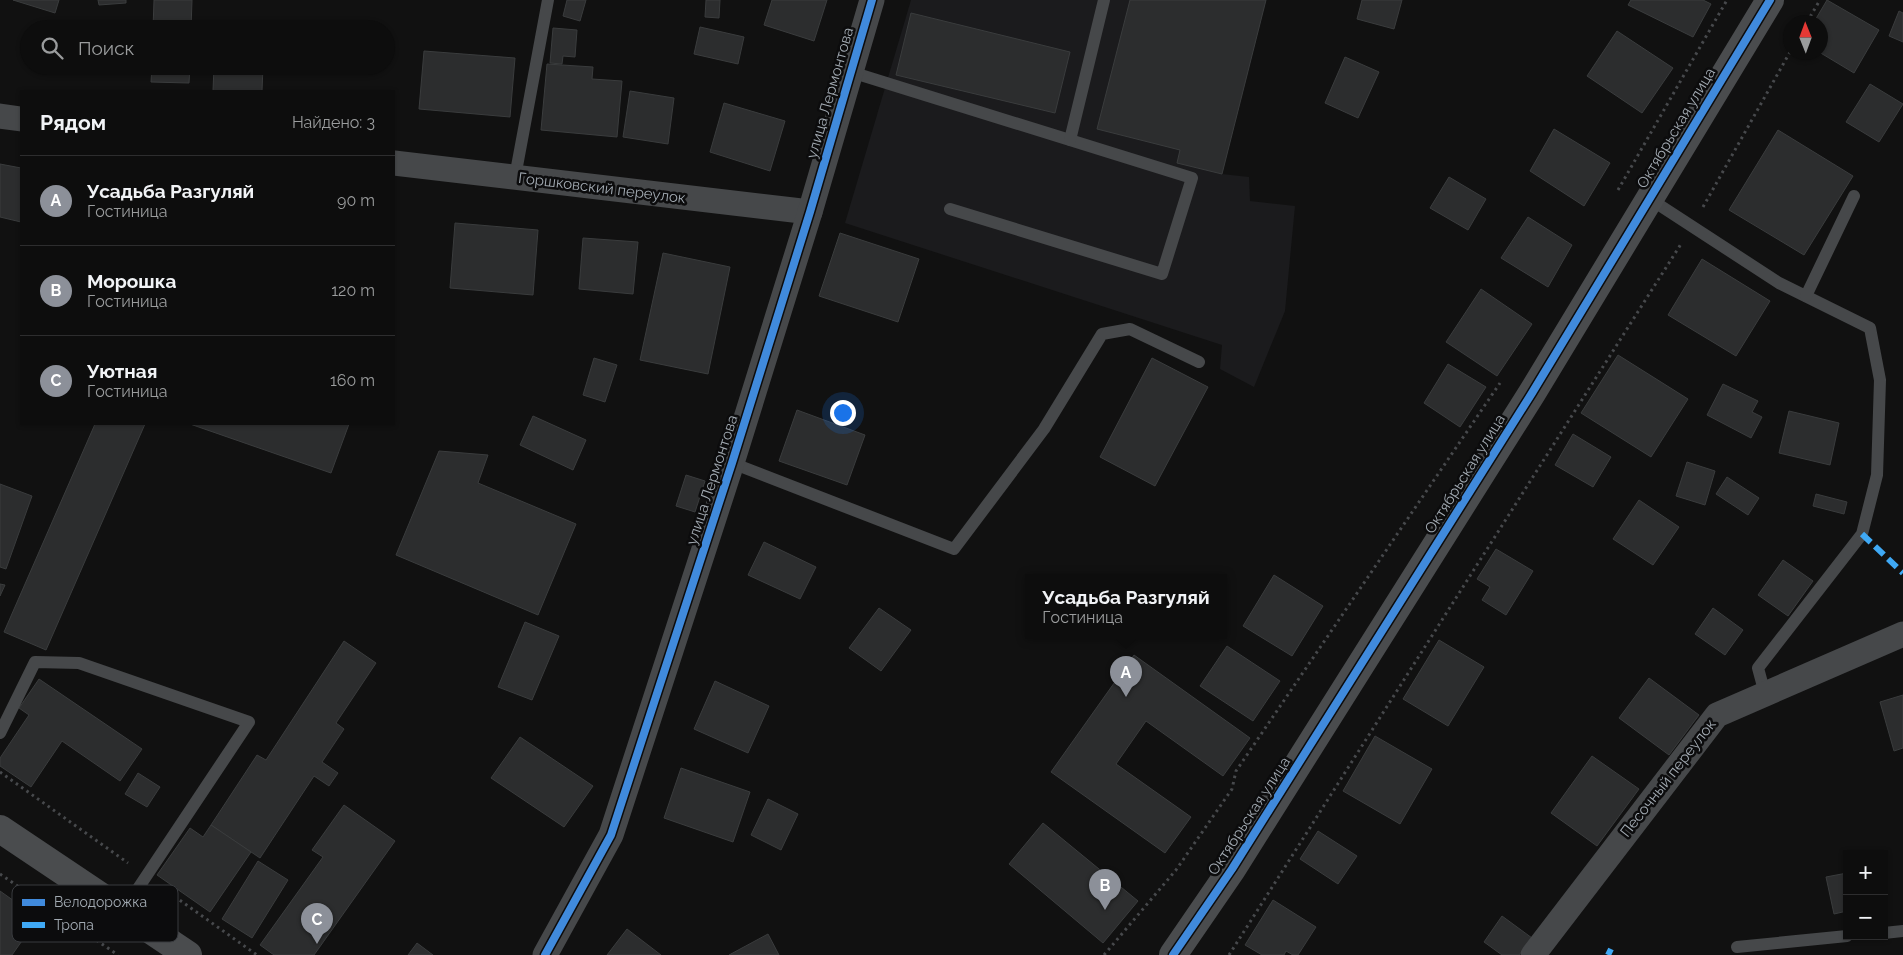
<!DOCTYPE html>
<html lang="ru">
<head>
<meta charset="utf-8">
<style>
	:root { --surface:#0d0d0d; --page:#161616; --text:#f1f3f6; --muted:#9a9c9d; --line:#2d2d2e; --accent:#8c9099 }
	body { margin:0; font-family:Raleway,sans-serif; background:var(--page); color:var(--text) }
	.controls { position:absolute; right:15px; bottom:15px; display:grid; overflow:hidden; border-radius:0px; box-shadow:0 1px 4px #0004 }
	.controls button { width:45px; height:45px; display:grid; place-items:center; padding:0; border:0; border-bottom:1px solid var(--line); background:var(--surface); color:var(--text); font:25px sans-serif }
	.compass { position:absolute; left:1783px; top:15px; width:45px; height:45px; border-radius:50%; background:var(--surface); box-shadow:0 1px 4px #0004; rotate:359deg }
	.you { position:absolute; left:842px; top:412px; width:18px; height:18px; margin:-12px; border:4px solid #fff; border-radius:50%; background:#1a73e8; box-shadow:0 0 0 8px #1a73e833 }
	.badge { display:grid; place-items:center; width:32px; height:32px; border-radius:50%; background:var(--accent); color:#fff; font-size:16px; font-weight:700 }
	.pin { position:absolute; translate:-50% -41px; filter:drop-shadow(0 1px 2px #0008) }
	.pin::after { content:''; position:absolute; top:26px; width:18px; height:15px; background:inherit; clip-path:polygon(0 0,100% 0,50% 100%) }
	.popup { position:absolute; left:1025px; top:574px; width:202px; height:65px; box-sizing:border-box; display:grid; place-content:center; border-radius:0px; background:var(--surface); filter:drop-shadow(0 1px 4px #0005); font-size:16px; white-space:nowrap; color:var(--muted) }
	.popup b { font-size:19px; color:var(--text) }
	.popup::after { content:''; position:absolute; left:50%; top:100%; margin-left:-10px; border:10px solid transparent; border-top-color:var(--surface) }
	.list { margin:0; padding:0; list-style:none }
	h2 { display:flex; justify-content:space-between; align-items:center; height:65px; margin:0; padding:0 20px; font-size:21px }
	h2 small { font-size:16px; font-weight:400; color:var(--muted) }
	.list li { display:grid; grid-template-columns:32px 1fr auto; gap:15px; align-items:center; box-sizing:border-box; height:90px; padding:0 20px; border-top:1px solid var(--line) }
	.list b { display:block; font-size:19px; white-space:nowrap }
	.list p { margin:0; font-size:16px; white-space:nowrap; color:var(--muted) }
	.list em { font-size:16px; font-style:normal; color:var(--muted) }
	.icon { flex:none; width:28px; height:28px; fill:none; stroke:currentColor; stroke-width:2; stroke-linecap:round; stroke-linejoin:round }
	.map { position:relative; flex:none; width:1903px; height:955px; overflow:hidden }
	.search { position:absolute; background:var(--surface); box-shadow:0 1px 4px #0004; left:20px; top:20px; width:375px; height:55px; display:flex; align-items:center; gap:12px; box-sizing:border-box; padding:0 18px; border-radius:28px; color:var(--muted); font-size:19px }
	.panel { position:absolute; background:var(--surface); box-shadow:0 1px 4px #0004; left:20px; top:90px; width:375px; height:335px; border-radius:0px }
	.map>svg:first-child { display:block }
</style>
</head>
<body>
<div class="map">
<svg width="1903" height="955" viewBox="0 0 1903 955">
	<rect width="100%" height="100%" fill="#111"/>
	<path fill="#1b1b1d" d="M 911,0 L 1266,0 L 1222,174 L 1249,177 L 1250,201 L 1295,206 L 1285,311 L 1254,387 L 1220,369 L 1222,345 L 845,223 Z"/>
	<g fill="#2c2d2e" stroke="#3a3c3d">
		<path d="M 13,0 L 59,0 L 55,13 Z"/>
		<path d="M 98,0 L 126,0 L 126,3 L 99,5 Z"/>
		<path d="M 154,0 L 192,0 L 191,29 L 153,29 Z"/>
		<path d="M 567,0 L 586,0 L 580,21 L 563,16 Z"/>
		<path d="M 706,0 L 720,0 L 719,18 L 705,17 Z"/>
		<path d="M 772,0 L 827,0 L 814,41 L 764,25 Z"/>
		<path d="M 1130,0 L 1266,0 L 1222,174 L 1177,163 L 1180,150 L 1097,129 Z"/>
		<path d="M 1362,0 L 1402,0 L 1394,29 L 1357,19 Z"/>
		<path d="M 1631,0 L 1703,0 L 1711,4 L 1693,37 L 1628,5 Z"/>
		<path d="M 1827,0 L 1879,30 L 1854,73 L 1819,52 L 1820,52 L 1820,22 L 1814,22 Z"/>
		<path d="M 1899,11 L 1903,13 L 1903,42 L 1889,36 Z"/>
		<path d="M 911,13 L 1070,52 L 1055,113 L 896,75 Z"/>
		<path d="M 216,26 L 264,29 L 216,29 Z"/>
		<path d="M 700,27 L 744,37 L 738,64 L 694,54 Z"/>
		<path d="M 553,28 L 577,30 L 575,57 L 563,56 L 562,64 L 550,63 Z"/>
		<path d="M 1617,31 L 1673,68 L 1642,113 L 1587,76 Z"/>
		<path d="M 424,51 L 515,58 L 510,117 L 419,109 Z"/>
		<path d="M 1345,57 L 1379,72 L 1358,118 L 1325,103 Z"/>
		<path d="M 547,64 L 593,67 L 592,79 L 622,81 L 617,137 L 541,130 Z"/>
		<path d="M 152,66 L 190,66 L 189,83 L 151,82 Z"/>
		<path d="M 214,66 L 263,66 L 262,91 L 213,91 Z"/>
		<path d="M 1870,84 L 1903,104 L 1879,142 L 1846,122 Z"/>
		<path d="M 630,91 L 674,98 L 668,144 L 623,137 Z"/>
		<path d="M 724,103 L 785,121 L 770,171 L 710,152 Z"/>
		<path d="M 1554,129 L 1610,163 L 1584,206 L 1530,171 Z"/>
		<path d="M 1778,130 L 1853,176 L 1804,255 L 1729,210 Z"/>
		<path d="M 0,164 L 21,168 L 21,222 L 0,217 Z"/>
		<path d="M 1449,177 L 1486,199 L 1468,230 L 1430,208 Z"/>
		<path d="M 1528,217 L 1572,245 L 1548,287 L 1501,258 Z"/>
		<path d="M 455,223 L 538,230 L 533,295 L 450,288 Z"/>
		<path d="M 840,233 L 919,259 L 898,322 L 819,296 Z"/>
		<path d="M 583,238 L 638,242 L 633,294 L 579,289 Z"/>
		<path d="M 663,253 L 730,267 L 708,374 L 640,360 Z"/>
		<path d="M 1702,259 L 1770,301 L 1736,356 L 1668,315 Z"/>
		<path d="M 1481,289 L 1532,324 L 1497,376 L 1446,342 Z"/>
		<path d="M 1618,355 L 1688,399 L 1651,457 L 1581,413 Z"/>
		<path d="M 594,358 L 617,365 L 605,402 L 583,395 Z"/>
		<path d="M 1152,358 L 1208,387 L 1155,486 L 1100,457 Z"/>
		<path d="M 1448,364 L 1486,387 L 1460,427 L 1424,403 Z"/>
		<path d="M 1723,384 L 1758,401 L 1752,412 L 1762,417 L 1751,438 L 1707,415 Z"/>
		<path d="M 797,410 L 865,435 L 847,485 L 779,461 Z"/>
		<path d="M 1789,411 L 1839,423 L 1830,465 L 1779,453 Z"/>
		<path d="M 533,416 L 586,440 L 573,470 L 520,445 Z"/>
		<path d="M 95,424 L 145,424 L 46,650 L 4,632 Z"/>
		<path d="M 190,424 L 349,424 L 331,473 Z"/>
		<path d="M 1573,434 L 1611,457 L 1593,487 L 1555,465 Z"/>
		<path d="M 439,451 L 488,455 L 478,483 L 576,524 L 538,615 L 396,555 Z"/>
		<path d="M 1687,462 L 1715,471 L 1705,505 L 1676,496 Z"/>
		<path d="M 686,475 L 705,481 L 695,512 L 676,506 Z"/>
		<path d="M 1727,477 L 1759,498 L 1748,515 L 1716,494 Z"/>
		<path d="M 0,484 L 32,496 L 6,569 L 0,567 Z"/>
		<path d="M 1816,494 L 1847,502 L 1844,514 L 1813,506 Z"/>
		<path d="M 1639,500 L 1679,527 L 1653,565 L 1613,539 Z"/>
		<path d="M 764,542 L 816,567 L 800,599 L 748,575 Z"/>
		<path d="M 1496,549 L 1533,571 L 1506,615 L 1482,600 L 1490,587 L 1477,579 Z"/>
		<path d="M 1783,560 L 1813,581 L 1788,616 L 1758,595 Z"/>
		<path d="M 1274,575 L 1323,606 L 1292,656 L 1243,626 Z"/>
		<path d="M 0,584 L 5,585 L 0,596 Z"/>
		<path d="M 879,608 L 911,630 L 881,671 L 849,648 Z"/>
		<path d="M 1713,608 L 1743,630 L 1725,655 L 1695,634 Z"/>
		<path d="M 525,622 L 559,636 L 532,700 L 498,687 Z"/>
		<path d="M 1439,640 L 1484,667 L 1448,726 L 1403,699 Z"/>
		<path d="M 344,641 L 376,663 L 336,723 L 344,729 L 322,762 L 338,773 L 329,786 L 314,776 L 260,858 L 211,825 L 257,755 L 266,760 Z"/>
		<path d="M 1227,646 L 1280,681 L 1253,721 L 1200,686 Z"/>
		<path d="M 1134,655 L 1250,738 L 1223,776 L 1146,721 L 1116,764 L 1191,817 L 1165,853 L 1051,772 Z"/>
		<path d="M 1649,678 L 1699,715 L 1669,755 L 1619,718 Z"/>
		<path d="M 39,679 L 142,749 L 120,781 L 62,741 L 31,787 L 0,766 L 0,758 L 29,715 L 19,708 Z"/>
		<path d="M 715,681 L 769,706 L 748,753 L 694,729 Z"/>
		<path d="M 1903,695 L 1903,748 L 1894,751 L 1880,702 Z"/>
		<path d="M 1375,736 L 1432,769 L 1400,824 L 1343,791 Z"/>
		<path d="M 520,737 L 593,786 L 564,827 L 491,778 Z"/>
		<path d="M 1592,756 L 1639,789 L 1597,846 L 1551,813 Z"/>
		<path d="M 681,768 L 750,792 L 733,842 L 664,818 Z"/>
		<path d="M 138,773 L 160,787 L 147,807 L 125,794 Z"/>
		<path d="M 768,799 L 798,814 L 781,850 L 751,835 Z"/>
		<path d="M 344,805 L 395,841 L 314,955 L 274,955 L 260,945 L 323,857 L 312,850 Z"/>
		<path d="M 1043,823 L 1138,901 L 1103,943 L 1009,864 Z"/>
		<path d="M 211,825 L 251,852 L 210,912 L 157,875 L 190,828 L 203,837 Z"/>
		<path d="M 1318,831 L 1357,856 L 1338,884 L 1300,859 Z"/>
		<path d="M 258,861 L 288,880 L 252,938 L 222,919 Z"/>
		<path d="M 1847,873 L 1847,911 L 1834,914 L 1826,877 Z"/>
		<path d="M 0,891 L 38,918 L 12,955 L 0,955 Z"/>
		<path d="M 1273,900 L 1316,927 L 1298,955 L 1293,955 L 1286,951 L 1284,955 L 1262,955 L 1245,945 Z"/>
		<path d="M 1502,916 L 1532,938 L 1519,955 L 1502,955 L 1484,942 Z"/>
		<path d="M 627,929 L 661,955 L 607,955 Z"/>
		<path d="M 768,934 L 779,955 L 729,955 Z"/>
		<path d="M 417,943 L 433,955 L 408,955 Z"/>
	</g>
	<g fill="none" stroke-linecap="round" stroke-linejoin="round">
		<g stroke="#47494c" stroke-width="3" stroke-dasharray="2.5 4" stroke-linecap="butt">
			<path d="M 1807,22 L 1820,0"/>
			<path d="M 1618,190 L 1727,0"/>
			<path d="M 1703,207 L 1790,52"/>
			<path d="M 0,772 L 128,863"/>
			<path d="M 0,874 L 118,955"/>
			<path d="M 164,889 L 257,955"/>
			<path d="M 1104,955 L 1176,870 L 1232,789 L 1236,771 L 1500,383"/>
			<path d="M 1229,955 L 1681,244"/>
		</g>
		<g stroke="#46484a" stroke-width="12">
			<path d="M 851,72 L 1192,178 L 1162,274 L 950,209"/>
			<path d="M 1070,140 L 1104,0"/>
			<path d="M 515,177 L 548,0"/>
			<path d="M 1650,199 L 1779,283 L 1870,328 L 1880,380 L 1877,475 L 1862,534 L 1758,668 L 1765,694"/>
			<path d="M 1806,296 L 1854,196"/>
			<path d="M 732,463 L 954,549 L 1044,429 L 1102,334 L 1130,329 L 1199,362"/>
			<path d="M 0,733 L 35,662 L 79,663 L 249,722 L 123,911"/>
			<path d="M 1884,933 L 1903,931"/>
			<path d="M 1737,947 L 1847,936"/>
		</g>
		<g stroke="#46484a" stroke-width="25">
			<path d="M 0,116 L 21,119"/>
			<path d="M 394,163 L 810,212"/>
			<path d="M 545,955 L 611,835 L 732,463 L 810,212 L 872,0"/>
			<path d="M 1533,955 L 1717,715 L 1903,634"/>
		</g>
		<g stroke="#4a4c4e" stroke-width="28">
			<path d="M 0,829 L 188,955"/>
			<path d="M 1173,955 L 1232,869 L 1532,393 L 1770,0"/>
		</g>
		<g stroke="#3fa9f5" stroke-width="6" stroke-dasharray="12 6" stroke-linecap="butt">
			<path d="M 1862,534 L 1903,573"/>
			<path d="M 1608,955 L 1611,949"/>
		</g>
		<g stroke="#0c0c0d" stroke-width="11">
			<g id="cycleway">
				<path d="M 545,955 L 611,835 L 732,463 L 810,212 L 872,0"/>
				<path d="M 1173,955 L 1232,869 L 1532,393 L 1770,0"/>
			</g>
		</g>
		<use href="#cycleway" stroke="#408adc" stroke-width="8"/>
	</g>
	<g text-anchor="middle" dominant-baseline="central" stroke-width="5" stroke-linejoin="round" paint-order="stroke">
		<g font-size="15" fill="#a2aab2" stroke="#0c0c0d">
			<text transform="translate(830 93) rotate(-74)">улица Лермонтова</text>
			<text transform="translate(1676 128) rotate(-59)">Октябрьская улица</text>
			<text transform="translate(602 188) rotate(7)">Горшковский переулок</text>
			<text transform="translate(1465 474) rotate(-58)">Октябрьская улица</text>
			<text transform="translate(712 480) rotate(-72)">улица Лермонтова</text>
			<text transform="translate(1668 778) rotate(-52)">Песочный переулок</text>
			<text transform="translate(1249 816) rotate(-57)">Октябрьская улица</text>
		</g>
	</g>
	<rect x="12" y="885" width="166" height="57" rx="8" fill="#0c0c0d" stroke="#393b3f" stroke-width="1"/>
	<rect x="22" y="899" width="23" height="7" fill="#408adc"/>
	<rect x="22" y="922" width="23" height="6" fill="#3fa9f5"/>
	<g font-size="14" fill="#a2aab2">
		<text x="54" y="907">Велодорожка</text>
		<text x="54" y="930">Тропа</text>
	</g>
</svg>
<div class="controls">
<button>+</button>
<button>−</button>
</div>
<svg class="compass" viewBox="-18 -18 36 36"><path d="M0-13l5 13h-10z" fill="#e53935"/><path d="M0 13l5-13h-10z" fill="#9a9c9d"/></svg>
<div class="you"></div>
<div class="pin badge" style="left:1126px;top:697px">A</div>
<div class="popup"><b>Усадьба Разгуляй</b>Гостиница</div>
<div class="pin badge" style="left:1105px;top:910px">B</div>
<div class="pin badge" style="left:317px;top:944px">C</div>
<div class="search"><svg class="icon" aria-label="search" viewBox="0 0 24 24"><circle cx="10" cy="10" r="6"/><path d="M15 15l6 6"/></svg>Поиск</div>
<section class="panel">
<h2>Рядом<small>Найдено: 3</small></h2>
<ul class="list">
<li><span class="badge">A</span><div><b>Усадьба Разгуляй</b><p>Гостиница</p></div><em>90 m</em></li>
<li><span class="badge">B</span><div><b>Морошка</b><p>Гостиница</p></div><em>120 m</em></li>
<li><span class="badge">C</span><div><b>Уютная</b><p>Гостиница</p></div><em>160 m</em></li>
</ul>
</section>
</div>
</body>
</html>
